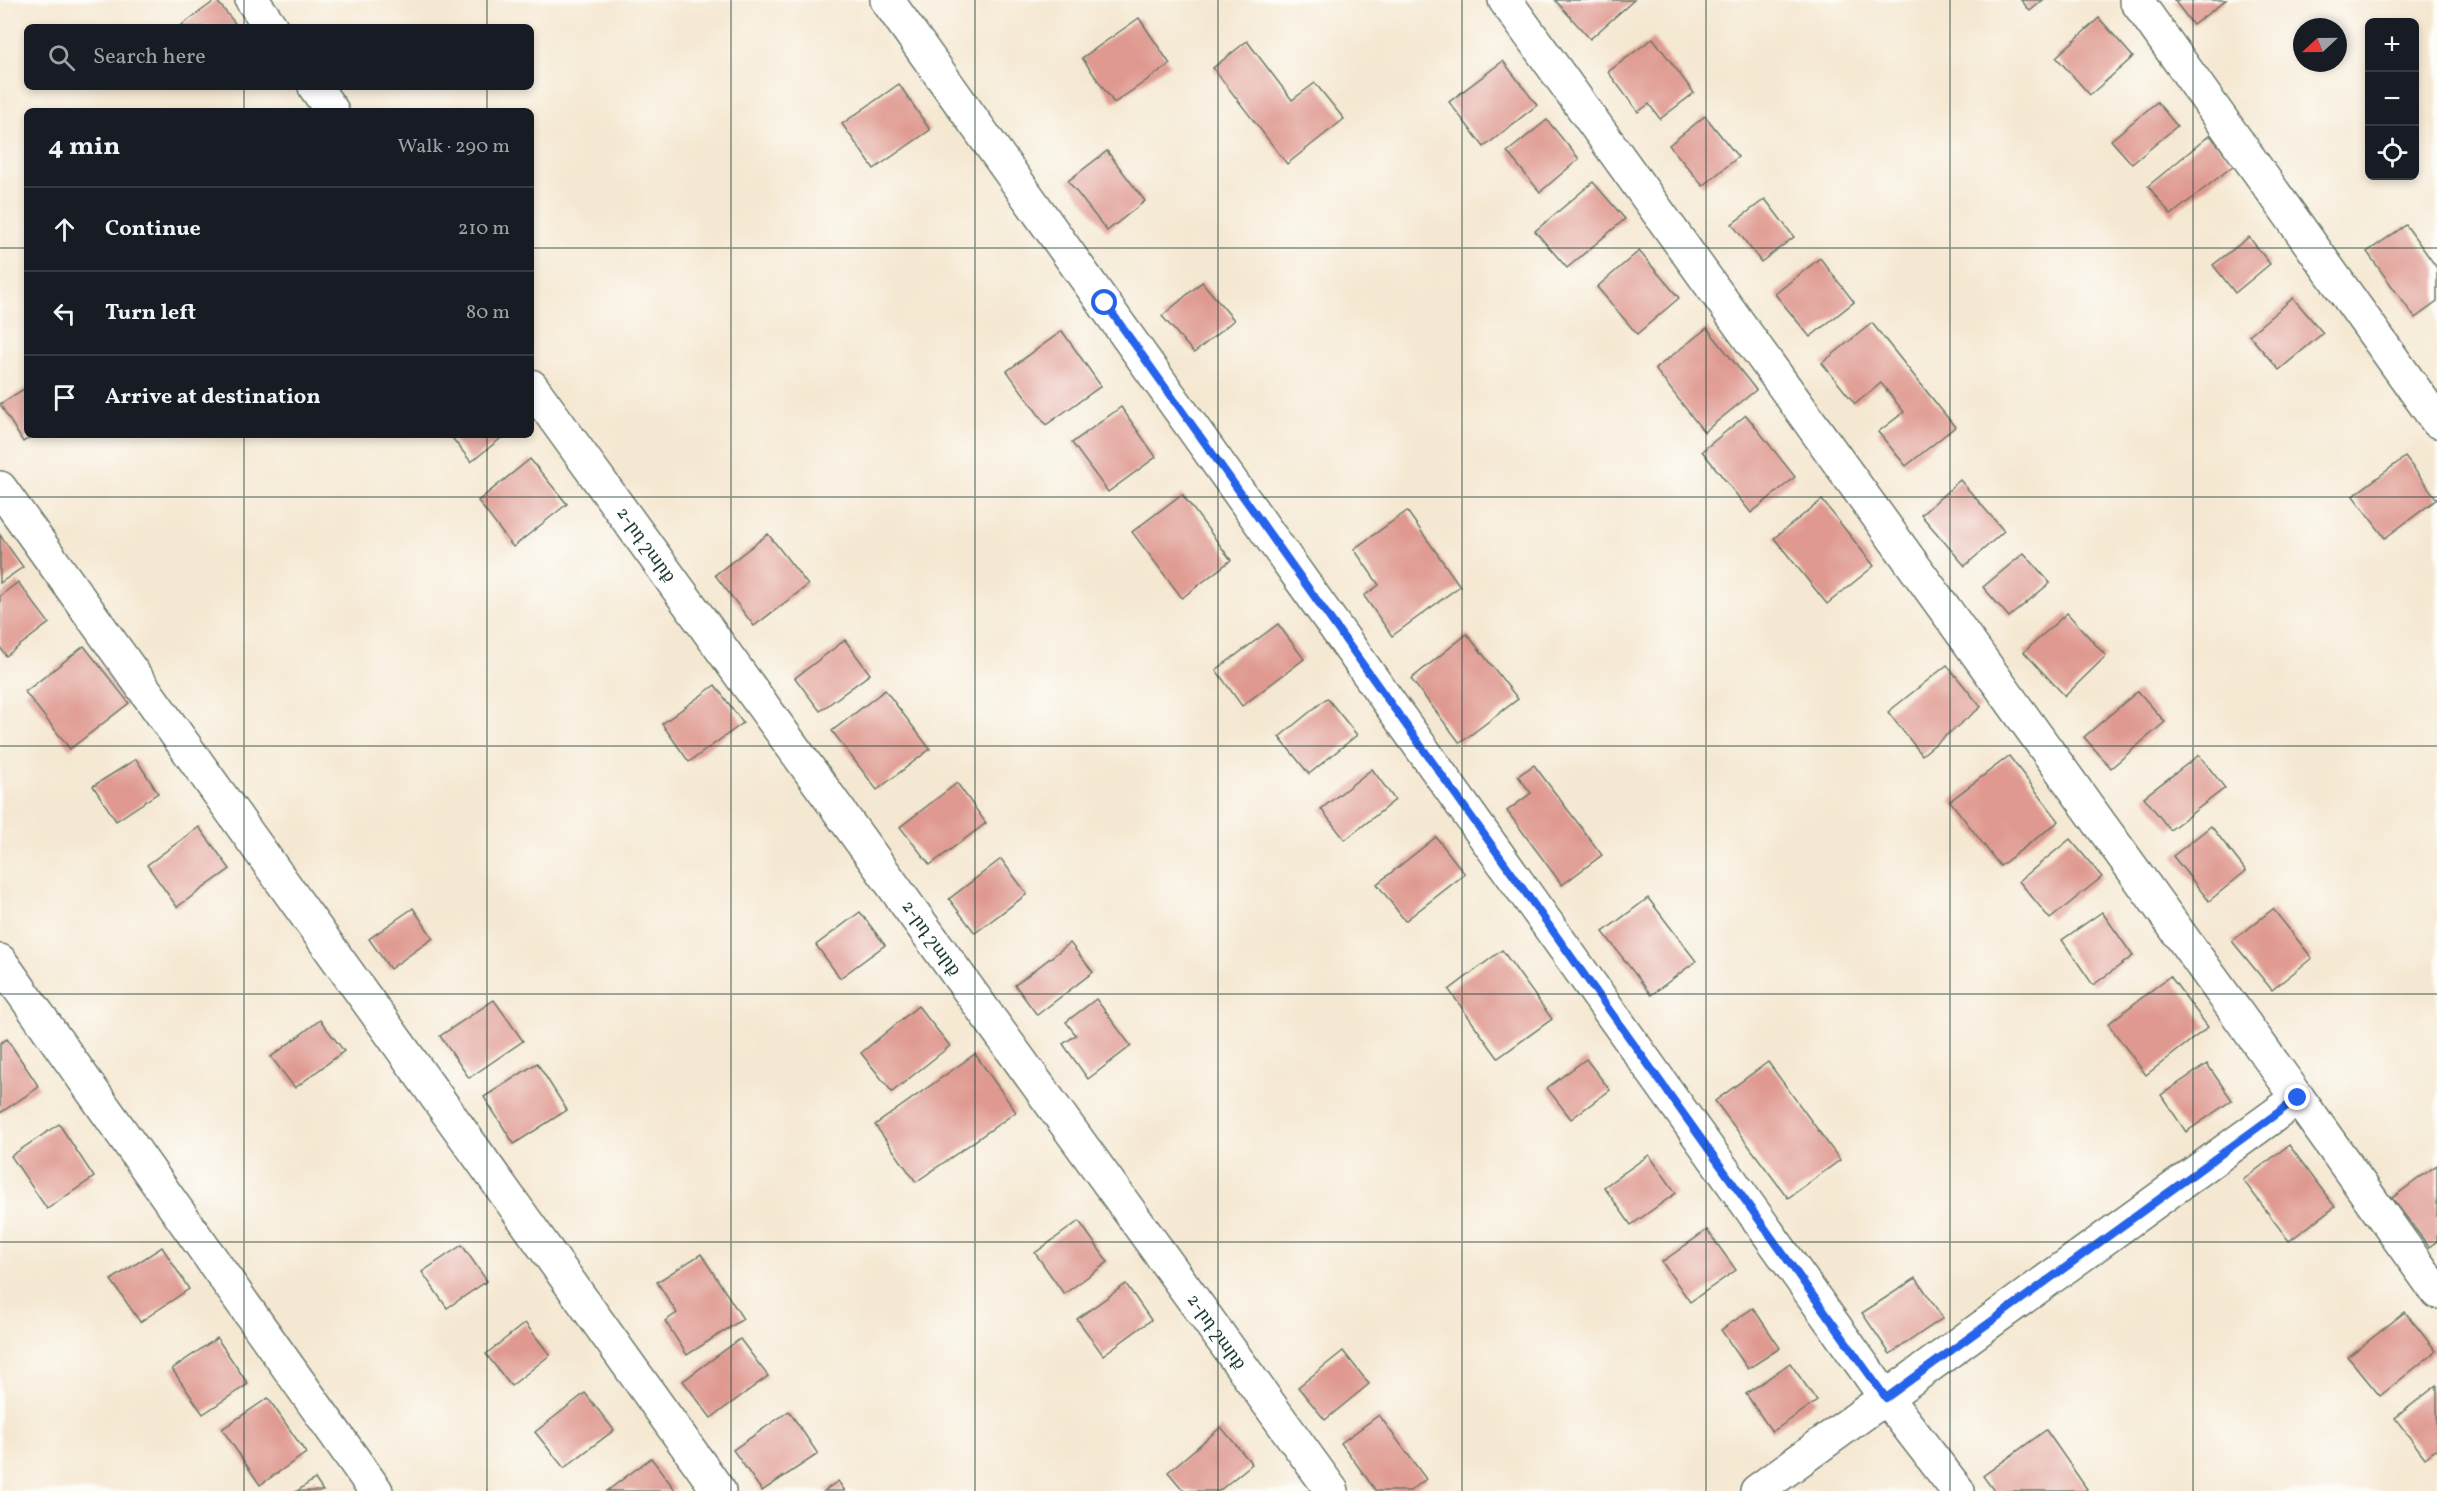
<!DOCTYPE html>
<html lang="en">
<head>
<meta charset="utf-8">
<style>
	:root { --surface:#171b24; --page:#242831; --text:#f1f3f6; --muted:#9ea1a6; --line:#363941 }
	body { margin:0; font-family:Vollkorn,"Noto Serif Armenian",serif; background:var(--page); color:var(--text) }
	.controls { position:absolute; right:18px; top:18px; display:grid; overflow:hidden; border-radius:9px; box-shadow:0 3px 9px #0003 }
	.controls button { width:54px; height:54px; display:grid; place-items:center; padding:0; border:0; border-bottom:2px solid var(--line); background:var(--surface); color:var(--text); font:30px sans-serif }
	.compass { position:absolute; left:2293px; top:18px; width:54px; height:54px; border-radius:50%; background:var(--surface); box-shadow:0 3px 9px #0003; rotate:248deg }
	.stop { position:absolute; width:18px; height:18px; margin:-14px; border:4px solid #2563eb; border-radius:50%; background:#fff }
	.stop.end { background:#2563eb; border-color:#fff; box-shadow:0 2px 6px #0008 }
	.list { margin:0; padding:0; list-style:none }
	h2 { display:flex; justify-content:space-between; align-items:center; height:78px; margin:0; padding:0 24px; font-size:26px }
	h2 small { font-size:20px; font-weight:400; color:var(--muted) }
	.list li { display:grid; grid-template-columns:39px 1fr auto; gap:18px; align-items:center; box-sizing:border-box; height:84px; padding:0 24px; border-top:2px solid var(--line) }
	.list b { display:block; font-size:22px; white-space:nowrap }
	.list em { font-size:20px; font-style:normal; color:var(--muted) }
	.icon { flex:none; width:33px; height:33px; fill:none; stroke:currentColor; stroke-width:2; stroke-linecap:round; stroke-linejoin:round }
	.map { position:relative; flex:none; width:2437px; height:1491px; overflow:hidden }
	.search { position:absolute; background:var(--surface); box-shadow:0 3px 9px #0003; left:24px; top:24px; width:510px; height:66px; display:flex; align-items:center; gap:15px; box-sizing:border-box; padding:0 21px; border-radius:9px; color:var(--muted); font-size:22px }
	.panel { position:absolute; background:var(--surface); box-shadow:0 3px 9px #0003; left:24px; top:108px; width:510px; height:330px; border-radius:9px }
	.map>svg:first-child { display:block }
</style>
</head>
<body>
<div class="map">
<svg width="2437" height="1491" viewBox="0 0 2437 1491">
	<rect width="100%" height="100%" fill="#fdfcf7"/>
	<filter id="ink" filterUnits="userSpaceOnUse"><feTurbulence type="fractalNoise" baseFrequency=".0167" numOctaves="2"/><feDisplacementMap in="SourceGraphic" scale="12" xChannelSelector="R" yChannelSelector="G"/><feConvolveMatrix kernelMatrix="1 2 1 2 8 2 1 2 1" color-interpolation-filters="sRGB"/></filter>
	<filter id="wash" filterUnits="userSpaceOnUse"><feTurbulence type="fractalNoise" baseFrequency=".008" numOctaves="4" result="noise"/><feDisplacementMap in="SourceGraphic" scale="24" xChannelSelector="R" yChannelSelector="G"/><feGaussianBlur stdDeviation="1.35" result="paint"/><feColorMatrix in="noise" values="0 0 0 0 0 0 0 0 0 0 0 0 0 0 0 0 0 1.4 0 .05"/><feComposite in="paint" operator="in"/></filter>
	<g filter="url(#wash)">
		<rect width="100%" height="100%" fill="#f5e8d2"/>
		<g id="blocks">
			<g fill="#df9990">
				<path d="M 216,0 L 238,27 L 179,27 Z"/>
				<path d="M 1555,0 L 1634,0 L 1590,39 Z"/>
				<path d="M 2021,0 L 2043,0 L 2030,11 Z"/>
				<path d="M 2174,0 L 2226,0 L 2193,25 Z"/>
				<path d="M 1139,18 L 1170,64 L 1114,103 L 1082,58 Z"/>
				<path d="M 2099,18 L 2133,57 L 2090,95 L 2056,57 Z"/>
				<path d="M 1653,38 L 1694,93 L 1660,119 L 1649,104 L 1638,112 L 1608,72 Z"/>
				<path d="M 1247,41 L 1292,100 L 1315,83 L 1344,119 L 1287,164 L 1213,68 Z"/>
				<path d="M 1503,61 L 1537,105 L 1484,147 L 1449,102 Z"/>
				<path d="M 899,84 L 930,130 L 874,169 L 842,124 Z"/>
				<path d="M 2157,102 L 2177,126 L 2132,164 L 2111,140 Z"/>
				<path d="M 1705,116 L 1738,157 L 1703,186 L 1669,145 Z"/>
				<path d="M 1547,120 L 1579,159 L 1540,192 L 1507,152 Z"/>
				<path d="M 2210,135 L 2234,165 L 2171,215 L 2148,186 Z"/>
				<path d="M 1107,151 L 1145,201 L 1107,231 L 1068,181 Z"/>
				<path d="M 1593,182 L 1625,219 L 1567,268 L 1535,231 Z"/>
				<path d="M 1765,199 L 1794,237 L 1761,262 L 1732,224 Z"/>
				<path d="M 2406,225 L 2437,268 L 2437,302 L 2415,318 L 2367,252 Z"/>
				<path d="M 2249,237 L 2270,264 L 2235,293 L 2213,265 Z"/>
				<path d="M 1639,251 L 1679,298 L 1637,334 L 1597,287 Z"/>
				<path d="M 1820,258 L 1854,302 L 1810,337 L 1775,294 Z"/>
				<path d="M 1202,282 L 1234,320 L 1194,353 L 1162,316 Z"/>
				<path d="M 2293,298 L 2323,333 L 2279,370 L 2249,335 Z"/>
				<path d="M 1872,323 L 1955,427 L 1906,466 L 1878,432 L 1904,412 L 1881,383 L 1855,404 L 1822,363 Z"/>
				<path d="M 1707,328 L 1756,390 L 1704,432 L 1655,369 Z"/>
				<path d="M 1062,331 L 1101,386 L 1046,425 L 1007,371 Z"/>
				<path d="M 27,387 L 27,435 L 34,435 L 23,442 L 0,404 Z"/>
				<path d="M 1121,407 L 1156,457 L 1108,492 L 1072,443 Z"/>
				<path d="M 1746,415 L 1795,477 L 1751,513 L 1702,451 Z"/>
				<path d="M 450,435 L 505,435 L 471,462 Z"/>
				<path d="M 2405,457 L 2437,499 L 2385,538 L 2353,496 Z"/>
				<path d="M 530,459 L 567,504 L 513,547 L 478,501 Z"/>
				<path d="M 1960,480 L 2004,531 L 1965,566 L 1921,515 Z"/>
				<path d="M 1182,494 L 1231,560 L 1182,598 L 1132,532 Z"/>
				<path d="M 1822,500 L 1874,566 L 1827,604 L 1774,538 Z"/>
				<path d="M 1407,511 L 1460,586 L 1392,636 L 1364,596 L 1379,585 L 1354,549 Z"/>
				<path d="M 768,534 L 808,585 L 754,626 L 715,575 Z"/>
				<path d="M 0,535 L 23,567 L 0,583 Z"/>
				<path d="M 2024,553 L 2050,583 L 2009,617 L 1983,587 Z"/>
				<path d="M 18,582 L 49,623 L 6,656 L 0,647 L 0,596 Z"/>
				<path d="M 2067,613 L 2106,656 L 2065,696 L 2024,652 Z"/>
				<path d="M 1278,624 L 1304,659 L 1242,706 L 1216,670 Z"/>
				<path d="M 1467,634 L 1518,699 L 1460,743 L 1411,679 Z"/>
				<path d="M 845,640 L 870,674 L 820,711 L 795,678 Z"/>
				<path d="M 84,646 L 129,703 L 70,749 L 25,692 Z"/>
				<path d="M 1947,665 L 1981,707 L 1922,755 L 1888,712 Z"/>
				<path d="M 715,685 L 743,723 L 689,762 L 662,724 Z"/>
				<path d="M 885,690 L 930,749 L 877,790 L 832,731 Z"/>
				<path d="M 2138,691 L 2165,722 L 2111,768 L 2084,737 Z"/>
				<path d="M 1327,698 L 1357,735 L 1309,774 L 1279,737 Z"/>
				<path d="M 2199,755 L 2225,788 L 2170,830 L 2144,797 Z"/>
				<path d="M 2009,756 L 2059,821 L 2000,866 L 1950,801 Z"/>
				<path d="M 136,759 L 158,793 L 116,821 L 93,786 Z"/>
				<path d="M 1534,765 L 1602,855 L 1562,885 L 1507,811 L 1531,793 L 1518,776 Z"/>
				<path d="M 1372,769 L 1395,800 L 1345,840 L 1321,809 Z"/>
				<path d="M 957,783 L 986,823 L 930,865 L 900,827 Z"/>
				<path d="M 2211,826 L 2246,871 L 2209,901 L 2173,856 Z"/>
				<path d="M 199,827 L 230,869 L 177,907 L 147,865 Z"/>
				<path d="M 1436,837 L 1465,874 L 1405,921 L 1377,884 Z"/>
				<path d="M 2070,839 L 2102,877 L 2050,919 L 2019,881 Z"/>
				<path d="M 1001,859 L 1027,894 L 975,933 L 949,899 Z"/>
				<path d="M 1648,898 L 1696,961 L 1651,995 L 1603,932 Z"/>
				<path d="M 413,908 L 433,938 L 390,969 L 369,939 Z"/>
				<path d="M 2273,909 L 2312,958 L 2272,990 L 2232,941 Z"/>
				<path d="M 860,912 L 885,945 L 840,978 L 816,945 Z"/>
				<path d="M 2102,912 L 2133,956 L 2093,985 L 2062,940 Z"/>
				<path d="M 1070,943 L 1093,972 L 1037,1015 L 1015,985 Z"/>
				<path d="M 1502,950 L 1552,1019 L 1498,1058 L 1449,990 Z"/>
				<path d="M 2170,976 L 2208,1027 L 2146,1075 L 2108,1024 Z"/>
				<path d="M 1096,999 L 1131,1046 L 1088,1079 L 1063,1044 L 1076,1035 L 1066,1022 Z"/>
				<path d="M 494,1000 L 523,1041 L 469,1078 L 440,1036 Z"/>
				<path d="M 918,1006 L 950,1046 L 892,1092 L 861,1053 Z"/>
				<path d="M 320,1020 L 344,1051 L 295,1088 L 271,1057 Z"/>
				<path d="M 7,1039 L 39,1087 L 0,1113 L 0,1043 Z"/>
				<path d="M 975,1054 L 1016,1112 L 916,1182 L 875,1125 Z"/>
				<path d="M 1586,1059 L 1610,1090 L 1571,1119 L 1547,1088 Z"/>
				<path d="M 1768,1062 L 1840,1160 L 1788,1198 L 1715,1101 Z"/>
				<path d="M 537,1063 L 567,1110 L 514,1144 L 484,1097 Z"/>
				<path d="M 2207,1064 L 2232,1100 L 2186,1132 L 2161,1095 Z"/>
				<path d="M 59,1124 L 94,1177 L 47,1209 L 11,1156 Z"/>
				<path d="M 2289,1145 L 2335,1207 L 2289,1241 L 2243,1180 Z"/>
				<path d="M 1649,1155 L 1676,1193 L 1631,1225 L 1604,1187 Z"/>
				<path d="M 2437,1165 L 2437,1241 L 2429,1247 L 2392,1198 Z"/>
				<path d="M 1079,1221 L 1108,1262 L 1064,1294 L 1035,1253 Z"/>
				<path d="M 1707,1230 L 1736,1270 L 1690,1302 L 1662,1262 Z"/>
				<path d="M 462,1245 L 487,1281 L 447,1308 L 422,1272 Z"/>
				<path d="M 162,1247 L 189,1289 L 140,1322 L 111,1280 Z"/>
				<path d="M 701,1254 L 743,1319 L 687,1355 L 665,1321 L 677,1313 L 657,1282 Z"/>
				<path d="M 1916,1278 L 1943,1318 L 1890,1354 L 1862,1313 Z"/>
				<path d="M 1126,1284 L 1151,1320 L 1103,1355 L 1077,1319 Z"/>
				<path d="M 1753,1308 L 1780,1348 L 1748,1369 L 1721,1330 Z"/>
				<path d="M 2405,1312 L 2436,1351 L 2380,1396 L 2348,1357 Z"/>
				<path d="M 525,1323 L 550,1355 L 511,1386 L 486,1354 Z"/>
				<path d="M 217,1338 L 248,1384 L 203,1414 L 172,1369 Z"/>
				<path d="M 740,1339 L 768,1376 L 711,1418 L 683,1381 Z"/>
				<path d="M 1343,1351 L 1369,1384 L 1325,1420 L 1298,1387 Z"/>
				<path d="M 1790,1363 L 1817,1401 L 1772,1432 L 1746,1394 Z"/>
				<path d="M 2437,1385 L 2437,1449 L 2425,1458 L 2395,1418 Z"/>
				<path d="M 585,1393 L 614,1430 L 564,1468 L 535,1432 Z"/>
				<path d="M 268,1398 L 306,1453 L 260,1485 L 222,1429 Z"/>
				<path d="M 789,1411 L 818,1454 L 762,1491 L 733,1450 Z"/>
				<path d="M 1379,1415 L 1426,1479 L 1410,1491 L 1376,1491 L 1341,1443 Z"/>
				<path d="M 1221,1427 L 1252,1464 L 1219,1491 L 1184,1491 L 1168,1472 Z"/>
				<path d="M 2046,1430 L 2087,1489 L 2084,1491 L 1994,1491 L 1983,1476 Z"/>
				<path d="M 651,1458 L 676,1491 L 607,1491 Z"/>
				<path d="M 315,1479 L 323,1491 L 297,1491 Z"/>
				<path d="M 838,1481 L 845,1491 L 824,1491 Z"/>
			</g>
		</g>
	</g>
	<g filter="url(#ink)">
		<use href="#blocks" fill-opacity="0" stroke="#6a796b" stroke-width="1.5"/>
		<g fill="none" stroke-linecap="round" stroke-linejoin="round">
			<g stroke="#6a796b" stroke-width="36">
				<g id="minor">
					<path d="M 252,0 L 271,27"/>
					<path d="M 887,0 L 1886,1398 L 1958,1491"/>
					<path d="M 1505,0 L 2298,1098"/>
					<path d="M 2136,0 L 2437,421"/>
					<path d="M 315,87 L 332,111"/>
					<path id="s1" d="M 531,386 L 1332,1491"/>
					<path d="M 0,488 L 719,1491"/>
					<path d="M 0,961 L 376,1491"/>
					<path d="M 1757,1491 L 2298,1098 L 2437,1292"/>
				</g>
			</g>
			<use href="#minor" stroke="#fff" stroke-width="33"/>
		</g>
	</g>
	<g fill="none" stroke-linecap="round" stroke-linejoin="round" filter="url(#ink)">
		<path stroke="#2563eb" stroke-width="8" d="M 1105,303 L 1886,1398 L 2298,1098"/>
	</g>
	<path fill="none" stroke="#1f3d34" stroke-width="1.5" stroke-opacity="0.55" d="M 244,0 L 244,27M 487,0 L 487,27M 731,0 L 731,1491M 975,0 L 975,1491M 1218,0 L 1218,1491M 1462,0 L 1462,1491M 1706,0 L 1706,1491M 1950,0 L 1950,1491M 2193,0 L 2193,1491M 244,87 L 244,111M 487,87 L 487,111M 0,248 L 27,248M 531,248 L 2437,248M 244,435 L 244,1491M 487,435 L 487,1491M 0,497 L 2437,497M 0,746 L 2437,746M 0,994 L 2437,994M 0,1242 L 2437,1242"/>
	<g text-anchor="middle" dominant-baseline="central" stroke-width="4.5" stroke-linejoin="round" paint-order="stroke">
		<g font-size="18" fill="#1f3d34" stroke="#fdfcf7">
			<text stroke="none"><textPath href="#s1" startOffset="196">2-րդ շարք</textPath></text>
			<text stroke="none"><textPath href="#s1" startOffset="682">2-րդ շարք</textPath></text>
			<text stroke="none"><textPath href="#s1" startOffset="1168">2-րդ շարք</textPath></text>
		</g>
	</g>
</svg>
<div class="controls">
<button>+</button>
<button>−</button>
<button><svg class="icon" aria-label="locate" viewBox="0 0 24 24"><circle cx="12" cy="12" r="6"/><path d="M12 2v4M12 18v4M2 12h4M18 12h4"/></svg></button>
</div>
<svg class="compass" viewBox="-18 -18 36 36"><path d="M0-13l5 13h-10z" fill="#e53935"/><path d="M0 13l5-13h-10z" fill="#9ea1a6"/></svg>
<div class="stop" style="left:1105px;top:303px"></div>
<div class="stop end" style="left:2298px;top:1098px"></div>
<div class="search"><svg class="icon" aria-label="search" viewBox="0 0 24 24"><circle cx="10" cy="10" r="6"/><path d="M15 15l6 6"/></svg>Search here</div>
<section class="panel">
<h2>4 min<small>Walk · 290 m</small></h2>
<ul class="list">
<li><svg class="icon" aria-label="ahead" viewBox="0 0 24 24"><path d="M12 20V5M6 11l6-6 6 6"/></svg><div><b>Continue</b></div><em>210 m</em></li>
<li><svg class="icon" aria-label="left" viewBox="0 0 24 24"><path d="M17 20v-9H6M10 6l-5 5 5 5"/></svg><div><b>Turn left</b></div><em>80 m</em></li>
<li><svg class="icon" aria-label="arrive" viewBox="0 0 24 24"><path d="M6 21V4h12l-3 4 3 4H6"/></svg><div><b>Arrive at destination</b></div></li>
</ul>
</section>
</div>
</body>
</html>
